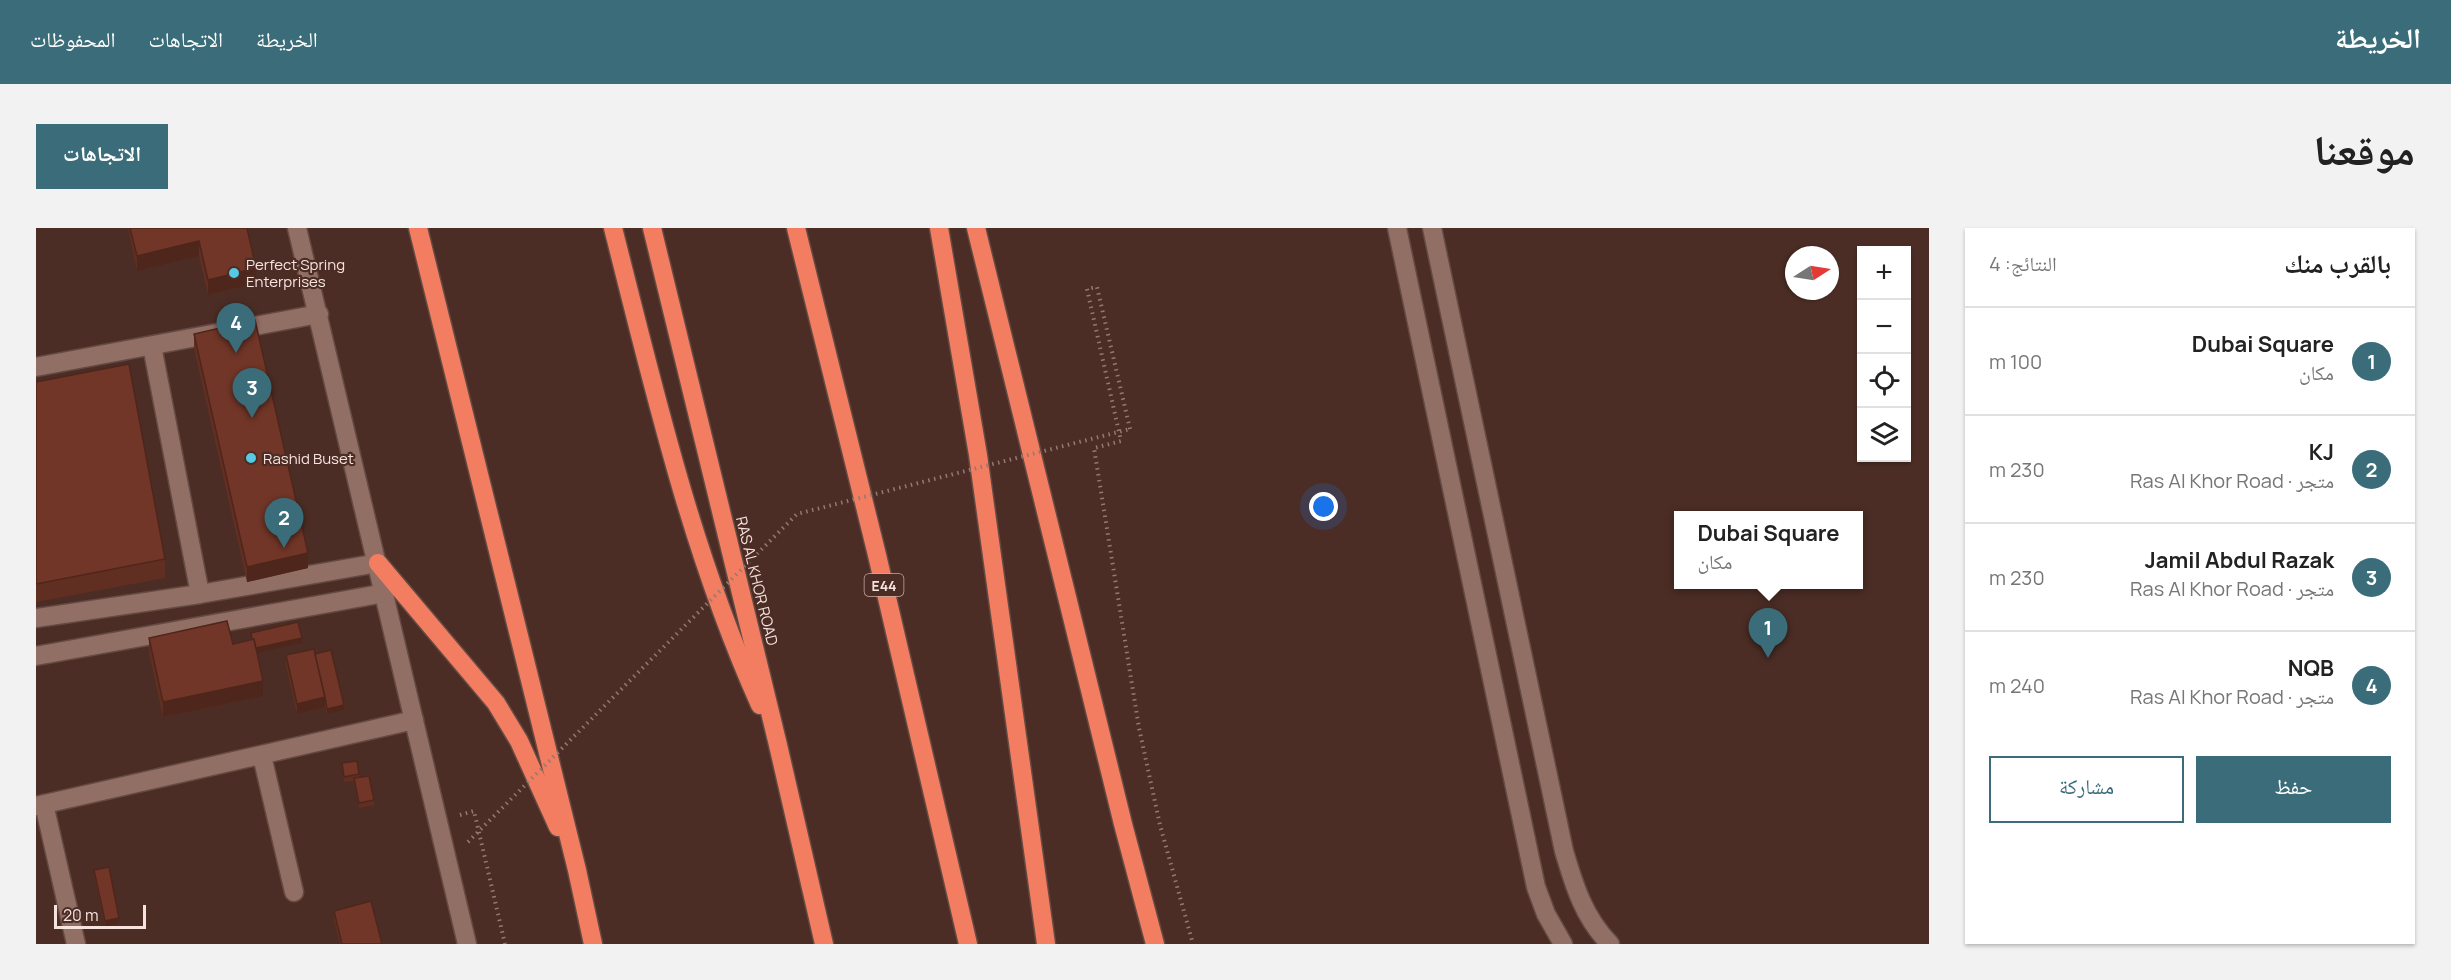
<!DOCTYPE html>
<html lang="ar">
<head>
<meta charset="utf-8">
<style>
	:root { --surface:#fff; --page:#f2f2f2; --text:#222; --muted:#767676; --line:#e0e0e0; --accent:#3a6d79 }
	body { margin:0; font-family:Manrope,"Noto Naskh Arabic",sans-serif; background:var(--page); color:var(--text); direction:rtl }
	.controls { position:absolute; right:18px; top:18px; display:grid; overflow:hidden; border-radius:0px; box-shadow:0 2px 4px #0004 }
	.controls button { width:54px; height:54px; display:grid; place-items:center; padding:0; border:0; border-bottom:2px solid var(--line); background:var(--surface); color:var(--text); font:30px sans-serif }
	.compass { position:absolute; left:1749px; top:18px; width:54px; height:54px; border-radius:50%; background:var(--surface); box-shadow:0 2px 4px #0004; rotate:78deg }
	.scale { position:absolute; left:18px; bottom:15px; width:92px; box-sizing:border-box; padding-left:6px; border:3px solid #f7e3de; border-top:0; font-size:16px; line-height:21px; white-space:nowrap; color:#f7e3de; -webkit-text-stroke:4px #4b2d25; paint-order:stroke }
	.you { position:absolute; left:1288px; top:279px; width:21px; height:21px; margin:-15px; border:4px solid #fff; border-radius:50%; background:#1a73e8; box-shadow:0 0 0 9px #1a73e833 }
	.badge { display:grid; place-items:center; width:39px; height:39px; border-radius:50%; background:var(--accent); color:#fff; font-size:20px; font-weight:700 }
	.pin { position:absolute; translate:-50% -50px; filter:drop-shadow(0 2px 3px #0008) }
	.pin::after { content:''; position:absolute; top:32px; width:21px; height:18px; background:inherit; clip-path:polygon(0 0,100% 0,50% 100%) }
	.popup { position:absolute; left:1638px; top:283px; width:189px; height:78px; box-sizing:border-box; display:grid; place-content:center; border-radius:0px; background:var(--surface); filter:drop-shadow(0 2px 4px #0005); font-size:20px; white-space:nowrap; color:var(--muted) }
	.popup b { font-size:22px; color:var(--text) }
	.popup::after { content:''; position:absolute; left:50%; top:100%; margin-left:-12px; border:12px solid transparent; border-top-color:var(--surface) }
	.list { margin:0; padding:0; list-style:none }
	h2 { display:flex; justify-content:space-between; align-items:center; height:78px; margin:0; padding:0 24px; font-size:26px }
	h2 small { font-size:20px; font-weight:400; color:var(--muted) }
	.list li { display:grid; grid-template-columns:39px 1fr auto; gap:18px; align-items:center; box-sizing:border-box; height:108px; padding:0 24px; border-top:2px solid var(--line) }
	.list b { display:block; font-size:22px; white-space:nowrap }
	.list p { margin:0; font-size:20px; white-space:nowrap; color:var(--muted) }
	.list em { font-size:20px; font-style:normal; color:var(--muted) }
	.actions { display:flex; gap:12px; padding:18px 24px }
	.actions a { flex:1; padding:14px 0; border:2px solid var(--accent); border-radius:0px; text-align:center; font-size:21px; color:var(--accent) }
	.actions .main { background:var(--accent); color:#fff }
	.icon { flex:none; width:33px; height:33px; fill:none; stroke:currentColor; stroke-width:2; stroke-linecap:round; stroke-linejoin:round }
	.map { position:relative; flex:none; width:1893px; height:716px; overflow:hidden; direction:ltr; border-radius:0px }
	header { display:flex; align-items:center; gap:36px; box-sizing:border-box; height:84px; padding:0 30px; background:var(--accent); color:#fff }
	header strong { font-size:28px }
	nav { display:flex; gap:33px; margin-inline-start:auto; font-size:21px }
	.intro { display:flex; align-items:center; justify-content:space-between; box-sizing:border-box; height:144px; padding:0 36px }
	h1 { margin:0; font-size:42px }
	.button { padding:15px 27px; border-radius:0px; background:var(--accent); color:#fff; font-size:21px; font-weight:700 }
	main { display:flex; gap:36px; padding:0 36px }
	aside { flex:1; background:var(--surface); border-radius:0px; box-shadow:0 2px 4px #0004 }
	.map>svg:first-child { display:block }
</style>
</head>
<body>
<header>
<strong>الخريطة</strong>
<nav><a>الخريطة</a><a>الاتجاهات</a><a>المحفوظات</a></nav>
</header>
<div class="intro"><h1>موقعنا</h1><a class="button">الاتجاهات</a></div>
<main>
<aside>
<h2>بالقرب منك<small>النتائج: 4</small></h2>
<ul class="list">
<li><span class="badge">1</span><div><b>Dubai Square</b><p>مكان</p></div><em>100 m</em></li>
<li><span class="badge">2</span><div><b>KJ</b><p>متجر · Ras Al Khor Road</p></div><em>230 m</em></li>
<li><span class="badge">3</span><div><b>Jamil Abdul Razak</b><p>متجر · Ras Al Khor Road</p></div><em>230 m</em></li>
<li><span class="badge">4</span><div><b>NQB</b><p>متجر · Ras Al Khor Road</p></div><em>240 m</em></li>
</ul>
<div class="actions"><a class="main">حفظ</a><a>مشاركة</a></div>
</aside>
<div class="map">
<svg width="1893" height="716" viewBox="0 0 1893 716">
	<rect width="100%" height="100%" fill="#4b2d25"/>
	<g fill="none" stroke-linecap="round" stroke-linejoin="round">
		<g stroke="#644a43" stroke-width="21">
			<g id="minor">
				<path d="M 261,0 L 431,716"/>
				<path d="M 1361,0 L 1500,659 L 1510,686 L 1527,716"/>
				<path d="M 1396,0 L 1528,623 C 1538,657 1548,690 1574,716"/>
				<path d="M 116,118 L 164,366"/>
				<path d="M 0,139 L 283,86"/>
				<path d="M 0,390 L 164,366 L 342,335"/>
				<path d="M 0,428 L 349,365"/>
				<path d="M 226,528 L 258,664"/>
				<path d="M 8,576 L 40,716"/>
				<path d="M 0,578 L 378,492"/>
			</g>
		</g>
		<g stroke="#644a43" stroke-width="21">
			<g id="highway">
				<path d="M 382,0 L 541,642 L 557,716"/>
				<path d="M 577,0 C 618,161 655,324 724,477"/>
				<path d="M 616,0 L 742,517 L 788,716"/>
				<path d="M 760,0 L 841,327 L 932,716"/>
				<path d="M 903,0 L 942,227 L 1010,716"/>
				<path d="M 940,0 L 1087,596 L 1119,716"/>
				<path d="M 342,335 L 460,475 L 483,513 L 522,599"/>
			</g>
		</g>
		<g stroke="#937973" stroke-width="4" stroke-dasharray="1.5 4.5" stroke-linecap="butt">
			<path d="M 1094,201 L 1061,59 L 1051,61 L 1085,213 L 1058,220 L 1103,500 L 1124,597 L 1157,716"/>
			<path d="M 424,587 L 438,583 L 469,716"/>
		</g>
		<use href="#minor" stroke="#926f65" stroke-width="18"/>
		<use href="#highway" stroke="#f27d60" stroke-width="18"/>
		<path stroke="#937973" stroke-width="4" stroke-dasharray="1.5 4.5" stroke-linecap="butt" d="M 432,614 L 761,286 L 1094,201"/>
	</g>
	<g fill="#612e22">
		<path d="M 92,0 L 211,0 L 220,55 L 172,67 L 163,28 L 101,43 Z"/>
		<path d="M 158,106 L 272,340 L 211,354 L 158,121 Z"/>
		<path d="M 0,154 L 129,331 L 129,350 L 0,374 Z"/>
		<path d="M 215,405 L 266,415 L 221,425 L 227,468 L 127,489 L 113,425 L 113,410 L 197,416 L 215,411 Z"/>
		<path d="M 279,426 L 308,482 L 291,486 L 289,479 L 261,486 L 250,438 L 250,427 Z"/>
		<path d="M 306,535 L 323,546 L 323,550 L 338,572 L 338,577 L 323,580 L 318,553 L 308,554 Z"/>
		<path d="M 58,642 L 83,695 L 69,699 L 58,647 Z"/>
		<path d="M 298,683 L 346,716 L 304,716 L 298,693 Z"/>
	</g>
	<g fill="#4f261b">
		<path d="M 163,13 L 163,28 L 101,43 L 101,28 Z"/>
		<path d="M 220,40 L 220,55 L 172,67 L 172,52 Z"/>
		<path d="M 272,325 L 272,340 L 211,354 L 211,339 Z"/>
		<path d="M 266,410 L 266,415 L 218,426 L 218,420 Z"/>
		<path d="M 227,453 L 227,468 L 127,489 L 127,474 Z"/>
		<path d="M 289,469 L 289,479 L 261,486 L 261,476 Z"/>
		<path d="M 308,477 L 308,482 L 291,486 L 291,481 Z"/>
		<path d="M 83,690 L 83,695 L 69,699 L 69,693 Z"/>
	</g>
	<g fill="#713627" stroke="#4f261b" stroke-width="1.5">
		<path d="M 94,0 L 211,0 L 220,40 L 172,52 L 163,13 L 101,28 Z"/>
		<path d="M 219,92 L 272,325 L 211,339 L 158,106 Z"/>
		<path d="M 93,136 L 129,331 L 0,356 L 0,154 Z"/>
		<path d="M 191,393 L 197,416 L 218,411 L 227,453 L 127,474 L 113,410 Z"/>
		<path d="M 262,394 L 266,410 L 220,420 L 218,411 L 216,411 L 215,405 Z"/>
		<path d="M 278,421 L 289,469 L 261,476 L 250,427 Z"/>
		<path d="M 295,422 L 308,477 L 291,481 L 289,469 L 279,426 Z"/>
		<path d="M 321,533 L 323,546 L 308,549 L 306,535 Z"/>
		<path d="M 333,548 L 338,572 L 323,575 L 318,550 Z"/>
		<path d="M 73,639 L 83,690 L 69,693 L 58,642 Z"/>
		<path d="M 335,673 L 346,716 L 306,716 L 298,683 Z"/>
	</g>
	<g fill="#57c9e3" stroke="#4b2d25" stroke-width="2">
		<circle cx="198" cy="45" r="6"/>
		<circle cx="215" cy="230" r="6"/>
	</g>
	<g text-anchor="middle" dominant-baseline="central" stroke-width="4.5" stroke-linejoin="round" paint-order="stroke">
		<rect fill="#4b2d25" stroke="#c3aca6" stroke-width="1.5" x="828.5" y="346" width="39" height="22" rx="4.5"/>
		<g font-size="14" font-weight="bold" fill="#f7e3de">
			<text x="848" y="357">E44</text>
		</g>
		<g font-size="15" fill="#f7e3de" stroke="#4b2d25" text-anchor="start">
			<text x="210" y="36">Perfect Spring<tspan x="210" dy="17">Enterprises</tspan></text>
			<text x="227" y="230">Rashid Buset</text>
		</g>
		<g font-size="15" fill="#f7e3de" stroke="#4b2d25">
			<text transform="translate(721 353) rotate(76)">RAS AL KHOR ROAD</text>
		</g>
	</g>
</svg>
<div class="controls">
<button>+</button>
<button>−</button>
<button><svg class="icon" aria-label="locate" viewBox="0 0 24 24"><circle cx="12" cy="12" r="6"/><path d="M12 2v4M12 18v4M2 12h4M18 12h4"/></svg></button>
<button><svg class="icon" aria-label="layers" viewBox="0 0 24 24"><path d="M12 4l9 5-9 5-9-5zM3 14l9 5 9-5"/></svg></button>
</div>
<svg class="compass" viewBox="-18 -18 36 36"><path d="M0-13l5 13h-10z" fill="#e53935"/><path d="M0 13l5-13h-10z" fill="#767676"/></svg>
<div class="scale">20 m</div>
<div class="you"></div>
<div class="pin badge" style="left:1732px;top:430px">1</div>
<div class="popup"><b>Dubai Square</b>مكان</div>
<div class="pin badge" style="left:248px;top:320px">2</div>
<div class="pin badge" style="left:216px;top:190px">3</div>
<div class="pin badge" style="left:200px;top:125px">4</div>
</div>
</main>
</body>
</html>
